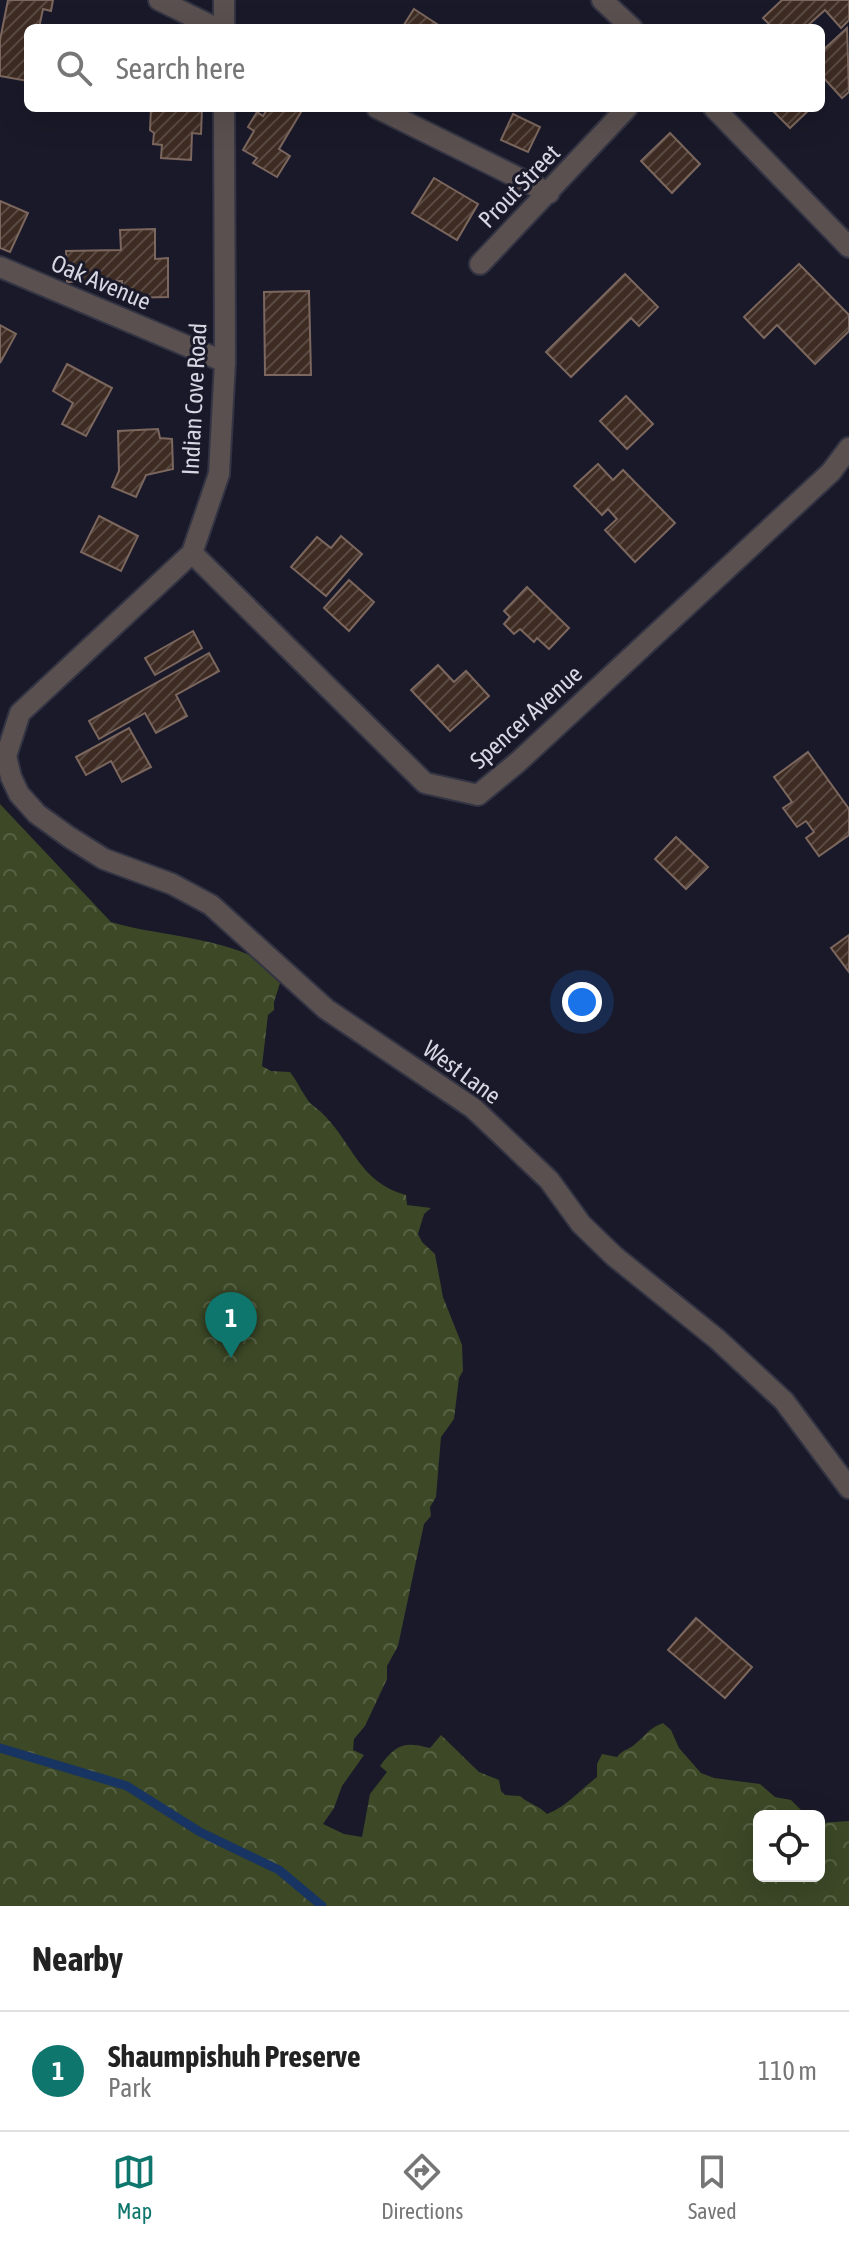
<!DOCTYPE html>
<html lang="en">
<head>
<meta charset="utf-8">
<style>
	:root { --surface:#fff; --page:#f6f6f6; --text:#222; --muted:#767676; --line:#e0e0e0; --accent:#0f766e }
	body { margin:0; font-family:"Asap Condensed",sans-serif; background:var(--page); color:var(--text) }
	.controls { position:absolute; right:24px; bottom:24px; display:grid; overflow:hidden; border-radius:12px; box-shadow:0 8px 32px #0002 }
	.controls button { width:72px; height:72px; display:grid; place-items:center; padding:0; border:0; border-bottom:2px solid var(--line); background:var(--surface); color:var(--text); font:40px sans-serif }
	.you { position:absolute; left:582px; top:1002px; width:28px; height:28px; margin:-20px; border:6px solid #fff; border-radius:50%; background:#1a73e8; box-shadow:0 0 0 12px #1a73e833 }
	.badge { display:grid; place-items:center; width:52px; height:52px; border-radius:50%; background:var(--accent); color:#fff; font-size:26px; font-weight:700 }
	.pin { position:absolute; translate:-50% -66px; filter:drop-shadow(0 2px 4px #0008) }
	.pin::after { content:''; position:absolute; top:42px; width:28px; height:24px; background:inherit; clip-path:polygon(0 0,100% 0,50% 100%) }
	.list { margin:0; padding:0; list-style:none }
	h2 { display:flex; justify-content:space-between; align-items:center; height:104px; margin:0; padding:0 32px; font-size:34px }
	h2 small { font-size:26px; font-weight:400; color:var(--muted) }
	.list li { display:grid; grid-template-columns:52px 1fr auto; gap:24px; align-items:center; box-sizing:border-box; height:120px; padding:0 32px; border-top:2px solid var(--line) }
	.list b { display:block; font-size:30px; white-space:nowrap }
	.list p { margin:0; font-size:26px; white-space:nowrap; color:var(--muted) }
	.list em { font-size:26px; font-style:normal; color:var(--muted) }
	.icon { flex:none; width:44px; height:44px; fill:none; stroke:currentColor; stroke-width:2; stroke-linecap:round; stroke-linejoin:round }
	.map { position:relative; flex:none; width:849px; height:1906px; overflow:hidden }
	.search { position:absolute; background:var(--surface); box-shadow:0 8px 32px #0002; left:24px; right:24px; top:24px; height:88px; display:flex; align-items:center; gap:20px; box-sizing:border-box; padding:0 28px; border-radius:12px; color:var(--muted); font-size:30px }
	.sheet { height:224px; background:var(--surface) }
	nav { display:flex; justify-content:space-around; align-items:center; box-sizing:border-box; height:112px; border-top:2px solid var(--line); background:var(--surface); font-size:22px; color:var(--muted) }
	nav a { display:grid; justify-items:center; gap:4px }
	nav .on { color:var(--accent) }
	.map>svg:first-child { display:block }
</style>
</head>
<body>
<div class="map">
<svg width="849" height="1906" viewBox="0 0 849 1906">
	<defs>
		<pattern id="park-crowns" width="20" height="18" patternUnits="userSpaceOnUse" patternTransform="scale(2)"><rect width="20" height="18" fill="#3c4826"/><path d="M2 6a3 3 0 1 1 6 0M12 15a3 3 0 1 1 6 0" fill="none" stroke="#576245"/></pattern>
		<pattern id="building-hatch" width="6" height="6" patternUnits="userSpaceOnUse" patternTransform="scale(2)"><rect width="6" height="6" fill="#3e2c23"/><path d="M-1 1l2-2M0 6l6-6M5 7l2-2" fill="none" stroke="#594a43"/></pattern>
	</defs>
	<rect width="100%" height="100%" fill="#191929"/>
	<path fill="url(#park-crowns)" d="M 0,804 L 111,922 C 157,937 255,938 281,980 L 274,1002 L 274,1010 L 268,1015 L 262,1066 L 271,1071 L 290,1072 C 298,1082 303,1095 311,1104 C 314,1107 318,1109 321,1112 C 353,1142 358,1182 406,1195 L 407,1205 L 431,1208 L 424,1214 L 418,1234 L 422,1242 L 435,1254 L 443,1297 L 462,1345 L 463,1371 L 459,1378 L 454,1419 L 441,1437 L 436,1497 L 430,1507 L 431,1516 L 424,1524 L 398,1646 L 387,1666 L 387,1679 L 365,1726 L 354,1739 L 353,1750 L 364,1755 L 342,1786 L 334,1808 L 323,1824 L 344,1834 L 362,1837 L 370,1794 L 387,1772 L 380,1766 C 396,1744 404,1741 430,1748 L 441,1735 L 479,1772 L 499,1780 L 501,1791 L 505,1795 L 520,1796 C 529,1804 538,1805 547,1814 C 566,1807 580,1790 597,1777 L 597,1764 L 602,1754 L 617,1757 C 622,1750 628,1750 634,1745 C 645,1736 649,1728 663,1723 L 671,1730 L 679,1748 L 701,1773 L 714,1778 L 760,1784 L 775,1797 L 791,1800 L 807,1816 L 759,1816 L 759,1876 L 819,1876 L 819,1823 L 849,1821 L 849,1906 L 0,1906 Z"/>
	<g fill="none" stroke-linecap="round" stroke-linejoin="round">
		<path stroke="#173462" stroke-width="9" d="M 0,1748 L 127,1786 L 200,1832 L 279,1870 L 322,1906"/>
	</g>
	<g fill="url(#building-hatch)" stroke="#7c675e" stroke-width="2">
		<path d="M 8,0 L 53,0 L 51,11 L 43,9 L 39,28 L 28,28 L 28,81 L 0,76 L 0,40 Z"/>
		<path d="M 782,0 L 849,0 L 849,20 L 841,28 L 825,10 L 805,28 L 773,28 L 763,18 Z"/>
		<path d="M 414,9 L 443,28 L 402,28 Z"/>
		<path d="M 847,28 L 849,92 L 842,98 L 821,75 L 821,52 Z"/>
		<path d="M 151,108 L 202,108 L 201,134 L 192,133 L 191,160 L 161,158 L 162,145 L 153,144 L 154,133 L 150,130 Z"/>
		<path d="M 268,108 L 294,108 L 301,112 L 279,149 L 290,156 L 277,177 L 253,163 L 257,158 L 243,150 L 254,131 L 248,127 L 257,112 L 263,116 Z"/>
		<path d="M 770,108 L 811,108 L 790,128 Z"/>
		<path d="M 513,114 L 540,127 L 528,152 L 501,140 Z"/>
		<path d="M 670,133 L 700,164 L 672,193 L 641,161 Z"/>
		<path d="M 434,178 L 478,204 L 457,240 L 412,213 Z"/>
		<path d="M 0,201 L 28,213 L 10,252 L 0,248 Z"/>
		<path d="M 155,229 L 155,259 L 168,258 L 168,297 L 122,298 L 122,281 L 67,282 L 66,251 L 121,250 L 120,230 Z"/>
		<path d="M 799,264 L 849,315 L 849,331 L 815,364 L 777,325 L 764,338 L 744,317 Z"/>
		<path d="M 625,274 L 658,307 L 639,326 L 631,318 L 571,377 L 546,352 Z"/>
		<path d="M 309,291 L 311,375 L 265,375 L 264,292 Z"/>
		<path d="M 0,325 L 16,334 L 0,363 Z"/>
		<path d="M 67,364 L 112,388 L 86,436 L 62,424 L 73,403 L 53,391 Z"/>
		<path d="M 626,396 L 653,424 L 627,449 L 600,421 Z"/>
		<path d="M 158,429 L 160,438 L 172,439 L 173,469 L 146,475 L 136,497 L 112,487 L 119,471 L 118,431 Z"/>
		<path d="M 598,464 L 613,480 L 623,470 L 675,523 L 635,562 L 605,530 L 617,519 L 608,509 L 602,515 L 574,486 Z"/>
		<path d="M 99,516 L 138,536 L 121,571 L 81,552 Z"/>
		<path d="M 341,536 L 362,554 L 326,596 L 291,567 L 317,537 L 331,548 Z"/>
		<path d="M 349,580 L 374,602 L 349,631 L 324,608 Z"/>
		<path d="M 527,587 L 569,628 L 549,649 L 537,638 L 534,642 L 520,629 L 514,634 L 504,624 L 510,617 L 504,611 Z"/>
		<path d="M 193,631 L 202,648 L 155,675 L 145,658 Z"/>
		<path d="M 209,653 L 219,671 L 176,695 L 187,716 L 156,733 L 145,713 L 99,739 L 89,721 Z"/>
		<path d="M 438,665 L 454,682 L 466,671 L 489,696 L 450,731 L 411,690 Z"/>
		<path d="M 129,728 L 151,767 L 122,782 L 111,761 L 86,775 L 76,757 Z"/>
		<path d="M 808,752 L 849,809 L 849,835 L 819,856 L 806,838 L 814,832 L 806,821 L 797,827 L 783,808 L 792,802 L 774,777 Z"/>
		<path d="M 676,837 L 708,867 L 686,889 L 655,859 Z"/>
		<path d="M 849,935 L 849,972 L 831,948 Z"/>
		<path d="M 696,1618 L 752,1667 L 725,1698 L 668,1650 Z"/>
	</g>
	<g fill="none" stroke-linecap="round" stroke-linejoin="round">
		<g stroke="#333443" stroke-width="24">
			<g id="minor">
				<path d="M 159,0 L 216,28"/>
				<path d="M 602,0 L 632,28"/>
				<path d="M 224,28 L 224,0"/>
				<path d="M 224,108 L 225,362 L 219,474 L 192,553 L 20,713 L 6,756 L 11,777 L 19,794 L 37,814 L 69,837 L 104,859 L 172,884 L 211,905 L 326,1009 L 473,1108 L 549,1180 L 581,1224 L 614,1256 L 717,1339 L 784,1401 L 849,1488"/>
				<path d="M 377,108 L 549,193"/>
				<path d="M 714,108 L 849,247"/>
				<path d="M 480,264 L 627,108"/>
				<path d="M 0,267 L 225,362"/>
				<path d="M 192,553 L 425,783 L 478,795 L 518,762 L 831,472 L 849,448"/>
			</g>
		</g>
		<use href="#minor" stroke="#5a5050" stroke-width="20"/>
	</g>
	<g text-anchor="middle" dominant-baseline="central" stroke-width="6" stroke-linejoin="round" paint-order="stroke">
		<g font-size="24" fill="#d6d7e2" stroke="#191929">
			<text transform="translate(519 186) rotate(-46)">Prout Street</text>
			<text transform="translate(101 282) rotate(23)">Oak Avenue</text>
			<text transform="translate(194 399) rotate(-87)">Indian Cove Road</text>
			<text transform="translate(526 717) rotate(-42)">Spencer Avenue</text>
			<text transform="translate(462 1072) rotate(36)">West Lane</text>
		</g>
	</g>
</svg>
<div class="controls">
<button><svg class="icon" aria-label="locate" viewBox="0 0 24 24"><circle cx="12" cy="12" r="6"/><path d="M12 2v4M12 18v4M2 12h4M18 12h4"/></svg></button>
</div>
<div class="you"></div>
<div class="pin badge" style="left:231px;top:1358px">1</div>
<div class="search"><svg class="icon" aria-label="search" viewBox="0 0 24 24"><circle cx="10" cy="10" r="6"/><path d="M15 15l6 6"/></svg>Search here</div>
</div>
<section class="sheet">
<h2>Nearby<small></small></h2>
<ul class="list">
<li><span class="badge">1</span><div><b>Shaumpishuh Preserve</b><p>Park</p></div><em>110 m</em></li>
</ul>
</section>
<nav>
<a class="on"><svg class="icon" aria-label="map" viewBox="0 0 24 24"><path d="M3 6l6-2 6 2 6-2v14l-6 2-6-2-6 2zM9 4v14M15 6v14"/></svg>Map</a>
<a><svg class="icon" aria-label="directions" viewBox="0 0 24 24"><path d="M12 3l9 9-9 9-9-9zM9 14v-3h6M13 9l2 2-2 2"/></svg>Directions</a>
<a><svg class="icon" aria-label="saved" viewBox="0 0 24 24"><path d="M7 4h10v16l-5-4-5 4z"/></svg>Saved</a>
</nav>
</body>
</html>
